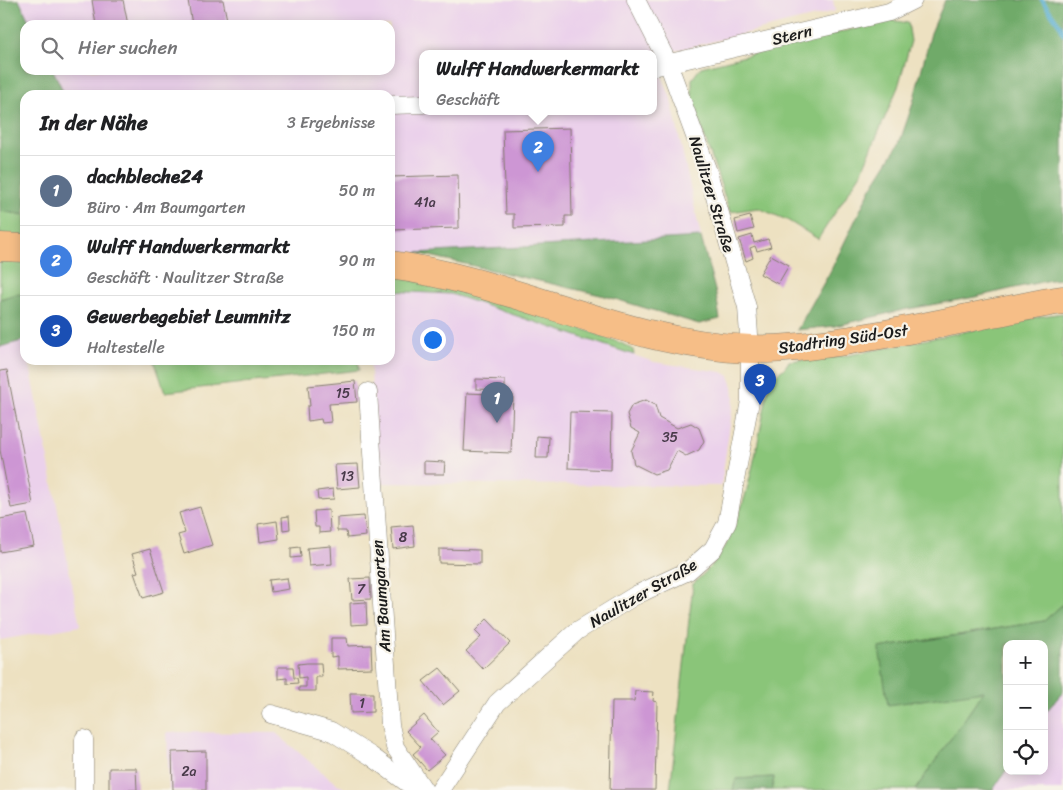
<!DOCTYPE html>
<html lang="de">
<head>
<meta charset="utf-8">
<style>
	:root { --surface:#fff; --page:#f6f6f6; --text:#202124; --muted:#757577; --line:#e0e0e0; --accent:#0f766e }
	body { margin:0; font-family:Sriracha,sans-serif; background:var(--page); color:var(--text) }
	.controls { position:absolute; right:15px; bottom:15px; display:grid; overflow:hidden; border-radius:10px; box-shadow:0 2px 12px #0003 }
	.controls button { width:45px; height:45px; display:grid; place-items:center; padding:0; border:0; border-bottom:1px solid var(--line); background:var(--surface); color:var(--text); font:25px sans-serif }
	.you { position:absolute; left:432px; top:339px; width:18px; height:18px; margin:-12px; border:4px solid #fff; border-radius:50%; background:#1a73e8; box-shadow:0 0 0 8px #1a73e833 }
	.badge { display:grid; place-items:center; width:32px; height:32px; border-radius:50%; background:var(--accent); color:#fff; font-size:16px; font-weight:700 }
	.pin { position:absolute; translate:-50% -41px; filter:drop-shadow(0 1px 2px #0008) }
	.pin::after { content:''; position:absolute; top:26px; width:18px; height:15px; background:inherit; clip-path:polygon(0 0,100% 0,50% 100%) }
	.popup { position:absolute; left:419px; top:50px; width:238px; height:65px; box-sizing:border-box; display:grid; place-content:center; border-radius:10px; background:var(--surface); filter:drop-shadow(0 1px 4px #0005); font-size:16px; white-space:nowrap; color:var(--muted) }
	.popup b { font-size:19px; color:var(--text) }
	.popup::after { content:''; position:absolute; left:50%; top:100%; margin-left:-10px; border:10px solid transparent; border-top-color:var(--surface) }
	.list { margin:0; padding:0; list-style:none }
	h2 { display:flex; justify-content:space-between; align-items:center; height:65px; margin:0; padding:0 20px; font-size:21px }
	h2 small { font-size:16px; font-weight:400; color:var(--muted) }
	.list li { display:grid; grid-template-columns:32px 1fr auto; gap:15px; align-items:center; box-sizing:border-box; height:70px; padding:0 20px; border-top:1px solid var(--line) }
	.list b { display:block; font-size:19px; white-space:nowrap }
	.list p { margin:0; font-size:16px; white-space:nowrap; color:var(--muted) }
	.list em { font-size:16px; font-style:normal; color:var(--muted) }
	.icon { flex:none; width:28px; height:28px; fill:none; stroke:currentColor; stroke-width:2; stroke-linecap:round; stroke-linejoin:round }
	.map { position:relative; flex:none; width:1063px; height:790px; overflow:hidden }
	.search { position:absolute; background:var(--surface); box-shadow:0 2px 12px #0003; left:20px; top:20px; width:375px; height:55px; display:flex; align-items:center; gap:12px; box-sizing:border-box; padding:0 18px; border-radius:15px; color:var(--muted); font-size:19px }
	.panel { position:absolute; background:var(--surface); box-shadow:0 2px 12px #0003; left:20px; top:90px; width:375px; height:275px; border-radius:15px }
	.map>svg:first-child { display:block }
</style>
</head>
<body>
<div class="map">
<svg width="1063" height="790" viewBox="0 0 1063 790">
	<rect width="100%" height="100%" fill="#f7f3e8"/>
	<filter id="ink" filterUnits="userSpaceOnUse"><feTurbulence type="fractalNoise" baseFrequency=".02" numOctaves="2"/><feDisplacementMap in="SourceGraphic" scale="10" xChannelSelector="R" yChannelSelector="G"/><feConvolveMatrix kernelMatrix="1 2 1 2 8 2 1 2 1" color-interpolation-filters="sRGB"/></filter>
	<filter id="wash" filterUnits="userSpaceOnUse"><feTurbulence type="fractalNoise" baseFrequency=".0096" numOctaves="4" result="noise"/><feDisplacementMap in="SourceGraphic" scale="20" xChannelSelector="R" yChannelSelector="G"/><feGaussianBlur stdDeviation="1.12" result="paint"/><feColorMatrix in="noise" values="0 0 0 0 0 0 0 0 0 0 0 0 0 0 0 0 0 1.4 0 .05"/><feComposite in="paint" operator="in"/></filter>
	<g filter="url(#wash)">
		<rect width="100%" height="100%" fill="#ede1c1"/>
		<g fill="#ebd1eb" fill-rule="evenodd">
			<path d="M 19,0 L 833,0 L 835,11 L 654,56 L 671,99 L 701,237 L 417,253 L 390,250 L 390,95 L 65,95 L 53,70 L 390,70 L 390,25 L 31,25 ZM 423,53 L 653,53 L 653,111 L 423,111 Z"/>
			<path d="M 390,291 L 451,294 L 654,362 L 722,372 L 729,376 L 733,386 L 734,397 L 721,486 L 379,483 L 370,360 L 390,360 Z"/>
			<path d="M 25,340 L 25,360 L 29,360 L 80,626 L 0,640 L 0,347 Z"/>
			<path d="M 1063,692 L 1063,790 L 993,790 L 1007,769 L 1007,771 L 1044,771 L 1044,714 Z"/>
			<path d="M 167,732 L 276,733 L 330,779 L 347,790 L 169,790 Z"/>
		</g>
		<g fill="#8ac579" stroke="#53704a">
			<path d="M 890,20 L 908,23 L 911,41 L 898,87 L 861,173 L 818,239 L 787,220 L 758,208 L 730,212 L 692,100 L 692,79 L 701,67 Z"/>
			<path d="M 0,211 L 25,215 L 25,237 L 0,235 Z"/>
			<path d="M 0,254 L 25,254 L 25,295 L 16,294 L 0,299 Z"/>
			<path d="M 390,272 L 542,314 L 621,343 L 633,350 L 634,355 L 451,294 L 390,291 Z"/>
			<path d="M 1063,313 L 1063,604 L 1044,621 L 879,648 L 984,691 L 915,790 L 772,790 L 774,777 L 736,779 L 733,790 L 670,790 L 693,584 C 706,572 719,559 727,543 C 751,496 759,432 770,381 C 776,373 785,370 789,361 L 850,355 L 1042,316 Z"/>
			<path d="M 154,360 L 358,360 L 359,370 L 165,392 Z"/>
		</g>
		<g fill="#6faa69" stroke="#466342">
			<path d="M 0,0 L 19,0 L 31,25 L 25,25 L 25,70 L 53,70 L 65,95 L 25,95 L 25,215 L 0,211 Z"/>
			<path d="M 945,0 L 1063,0 L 1063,279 L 1050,280 L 975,297 L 903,310 L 835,326 L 797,330 L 830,272 L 871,188 L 899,144 L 912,106 L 931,33 Z"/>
			<path d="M 701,237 L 716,294 L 720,319 L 699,324 L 605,296 L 417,253 Z"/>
			<path d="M 16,294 L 25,295 L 25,340 L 0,347 L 0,299 Z"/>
			<path d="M 1063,604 L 1063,692 L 1044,714 L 1044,644 L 1007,644 L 1007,769 L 993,790 L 915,790 L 984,691 L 888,705 L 879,648 L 1044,621 Z"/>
			<path d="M 774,777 L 772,790 L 733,790 L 736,779 Z"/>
		</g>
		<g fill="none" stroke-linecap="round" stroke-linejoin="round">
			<path stroke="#51abcf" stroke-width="4.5" d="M 1042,0 L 1061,27 L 1063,34"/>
		</g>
		<g id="blocks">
			<g fill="#cd96d4">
				<path d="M 92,0 L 123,0 L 128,25 L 96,25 Z"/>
				<path d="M 188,0 L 223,0 L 228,25 L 192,25 Z"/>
				<path d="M 570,128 L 572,216 L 565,216 L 565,227 L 514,228 L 514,214 L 506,214 L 503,130 Z"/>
				<path d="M 458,175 L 459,228 L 392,230 L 391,177 Z"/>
				<path d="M 750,216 L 754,229 L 738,233 L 735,220 Z"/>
				<path d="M 752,235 L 754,243 L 768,239 L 771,247 L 757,251 L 755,246 L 750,248 L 753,258 L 746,261 L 739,239 Z"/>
				<path d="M 771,255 L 789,265 L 778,284 L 760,274 Z"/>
				<path d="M 7,370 L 33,504 L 11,508 L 0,450 L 0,371 Z"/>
				<path d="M 476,379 L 505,380 L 505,390 L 476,389 Z"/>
				<path d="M 355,381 L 357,402 L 329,404 L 331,422 L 322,423 L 321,419 L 308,421 L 307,406 L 310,406 L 308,386 Z"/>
				<path d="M 467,393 L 513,395 L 511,453 L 464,451 Z"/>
				<path d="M 646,400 L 655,405 L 659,418 L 677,428 L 691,423 L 699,428 L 704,441 L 699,450 L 686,456 L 677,451 L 667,470 L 654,474 L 634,464 L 631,451 L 640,433 L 631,428 L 627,414 L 632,405 Z"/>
				<path d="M 570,412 L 612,413 L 611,470 L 568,468 Z"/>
				<path d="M 537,436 L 549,437 L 548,458 L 536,458 Z"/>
				<path d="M 424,461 L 445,462 L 444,474 L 424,474 Z"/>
				<path d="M 358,464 L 360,487 L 337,489 L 335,465 Z"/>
				<path d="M 333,489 L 334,499 L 318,500 L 317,491 Z"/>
				<path d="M 200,507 L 212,545 L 184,554 L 178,535 L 185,533 L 179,513 Z"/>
				<path d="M 329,510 L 330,532 L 319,533 L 319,527 L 315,527 L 314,511 Z"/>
				<path d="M 27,514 L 34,546 L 0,552 L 0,519 Z"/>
				<path d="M 289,516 L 290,529 L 283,530 L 282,517 Z"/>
				<path d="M 364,516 L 366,536 L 347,538 L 346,531 L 337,531 L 337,518 Z"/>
				<path d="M 277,521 L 279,539 L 260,542 L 258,524 Z"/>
				<path d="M 413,525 L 415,546 L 393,549 L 391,527 Z"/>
				<path d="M 331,546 L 332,564 L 309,566 L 307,548 Z"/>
				<path d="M 300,547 L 301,557 L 291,558 L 291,548 Z"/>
				<path d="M 150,549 L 164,592 L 143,598 L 134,573 L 138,572 L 132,554 Z"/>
				<path d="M 439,549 L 480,550 L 480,564 L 439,563 Z"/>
				<path d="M 287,578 L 289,589 L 271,592 L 269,580 Z"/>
				<path d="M 370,578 L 371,599 L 352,600 L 350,579 Z"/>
				<path d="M 366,602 L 367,624 L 351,625 L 350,603 Z"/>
				<path d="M 487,619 L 510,643 L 483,669 L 466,651 L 481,637 L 475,631 Z"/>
				<path d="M 331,638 L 347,638 L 348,646 L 371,645 L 372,668 L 338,669 L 338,656 L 331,657 Z"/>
				<path d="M 307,663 L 321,663 L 322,677 L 316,677 L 316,691 L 299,691 L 299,687 L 306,687 L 306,677 L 299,678 L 298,664 Z"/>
				<path d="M 278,667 L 293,667 L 294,678 L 297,678 L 298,683 L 287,684 L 287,678 L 278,679 Z"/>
				<path d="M 440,668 L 460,691 L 443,705 L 423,681 Z"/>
				<path d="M 635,691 L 654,692 L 653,701 L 657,702 L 655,790 L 610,790 L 612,701 L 634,701 Z"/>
				<path d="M 350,693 L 373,693 L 373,712 L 351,713 Z"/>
				<path d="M 424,715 L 438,732 L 430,739 L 445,755 L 427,770 L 413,754 L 421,747 L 406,731 Z"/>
				<path d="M 206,751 L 206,790 L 173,790 L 172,752 Z"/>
				<path d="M 109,768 L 136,768 L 137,790 L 109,790 Z"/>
			</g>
		</g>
	</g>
	<g filter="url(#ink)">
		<use href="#blocks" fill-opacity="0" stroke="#847e6e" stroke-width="1"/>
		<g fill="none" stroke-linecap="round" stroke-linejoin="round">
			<g stroke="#847e6e" stroke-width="19">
				<g id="minor">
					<path d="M 653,67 L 889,12 L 913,0"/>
					<path d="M 390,105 L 423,104"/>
					<path d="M 368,392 L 390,725 L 395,747 L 424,790"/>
					<path d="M 271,714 L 331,731 L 371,756 L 417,790"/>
					<path d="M 84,739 L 84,790"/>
					<path d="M 440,790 L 497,703 L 577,631 L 636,595 L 688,571 L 713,549 L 727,523 L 750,401 L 750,349 L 747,307 L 707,169 L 668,63 L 636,0"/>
				</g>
			</g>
			<g stroke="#847e6e" stroke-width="29">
				<g id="primary">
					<path d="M 0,247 L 25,248"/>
					<path d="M 390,265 C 513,281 624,344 750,349 C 784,350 817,345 851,340 C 899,332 945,323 992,313 C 1016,309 1039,303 1063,300"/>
				</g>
			</g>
			<use href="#minor" stroke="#fff" stroke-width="18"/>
			<use href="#primary" stroke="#f6be87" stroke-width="28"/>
		</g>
	</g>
	<g text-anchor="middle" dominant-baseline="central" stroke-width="4.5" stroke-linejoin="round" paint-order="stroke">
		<g font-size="14" fill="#483a4a">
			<text x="425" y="202">41a</text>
			<text x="343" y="393">15</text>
			<text x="670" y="437">35</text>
			<text x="347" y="476">13</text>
			<text x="403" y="537">8</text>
			<text x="361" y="589">7</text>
			<text x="362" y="703">1</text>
			<text x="189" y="771">2a</text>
		</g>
		<g font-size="16" fill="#1c1c1c" stroke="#f7f3e8">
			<text transform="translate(792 35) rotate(-13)">Stern</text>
			<text transform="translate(712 194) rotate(73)">Naulitzer Straße</text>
			<text transform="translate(843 339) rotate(-8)">Stadtring Süd-Ost</text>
			<text transform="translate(643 593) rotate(-30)">Naulitzer Straße</text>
			<text transform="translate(381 596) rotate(-94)">Am Baumgarten</text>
		</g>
	</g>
</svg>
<div class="controls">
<button>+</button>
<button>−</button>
<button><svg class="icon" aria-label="locate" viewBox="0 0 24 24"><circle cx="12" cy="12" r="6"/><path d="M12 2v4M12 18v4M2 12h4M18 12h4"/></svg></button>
</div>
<div class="you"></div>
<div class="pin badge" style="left:497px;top:423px;background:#5c6f8a">1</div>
<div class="pin badge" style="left:538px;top:172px;background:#3f7fe0">2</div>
<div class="popup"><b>Wulff Handwerkermarkt</b>Geschäft</div>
<div class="pin badge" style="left:760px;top:405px;background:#1a4fb4">3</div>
<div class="search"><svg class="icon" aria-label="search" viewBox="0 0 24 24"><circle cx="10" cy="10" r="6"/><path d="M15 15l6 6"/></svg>Hier suchen</div>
<section class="panel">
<h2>In der Nähe<small>3 Ergebnisse</small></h2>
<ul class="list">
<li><span class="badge" style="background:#5c6f8a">1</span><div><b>dachbleche24</b><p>Büro · Am Baumgarten</p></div><em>50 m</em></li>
<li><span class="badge" style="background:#3f7fe0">2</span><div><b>Wulff Handwerkermarkt</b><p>Geschäft · Naulitzer Straße</p></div><em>90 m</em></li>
<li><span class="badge" style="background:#1a4fb4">3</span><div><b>Gewerbegebiet Leumnitz</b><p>Haltestelle</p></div><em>150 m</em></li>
</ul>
</section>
</div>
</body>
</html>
